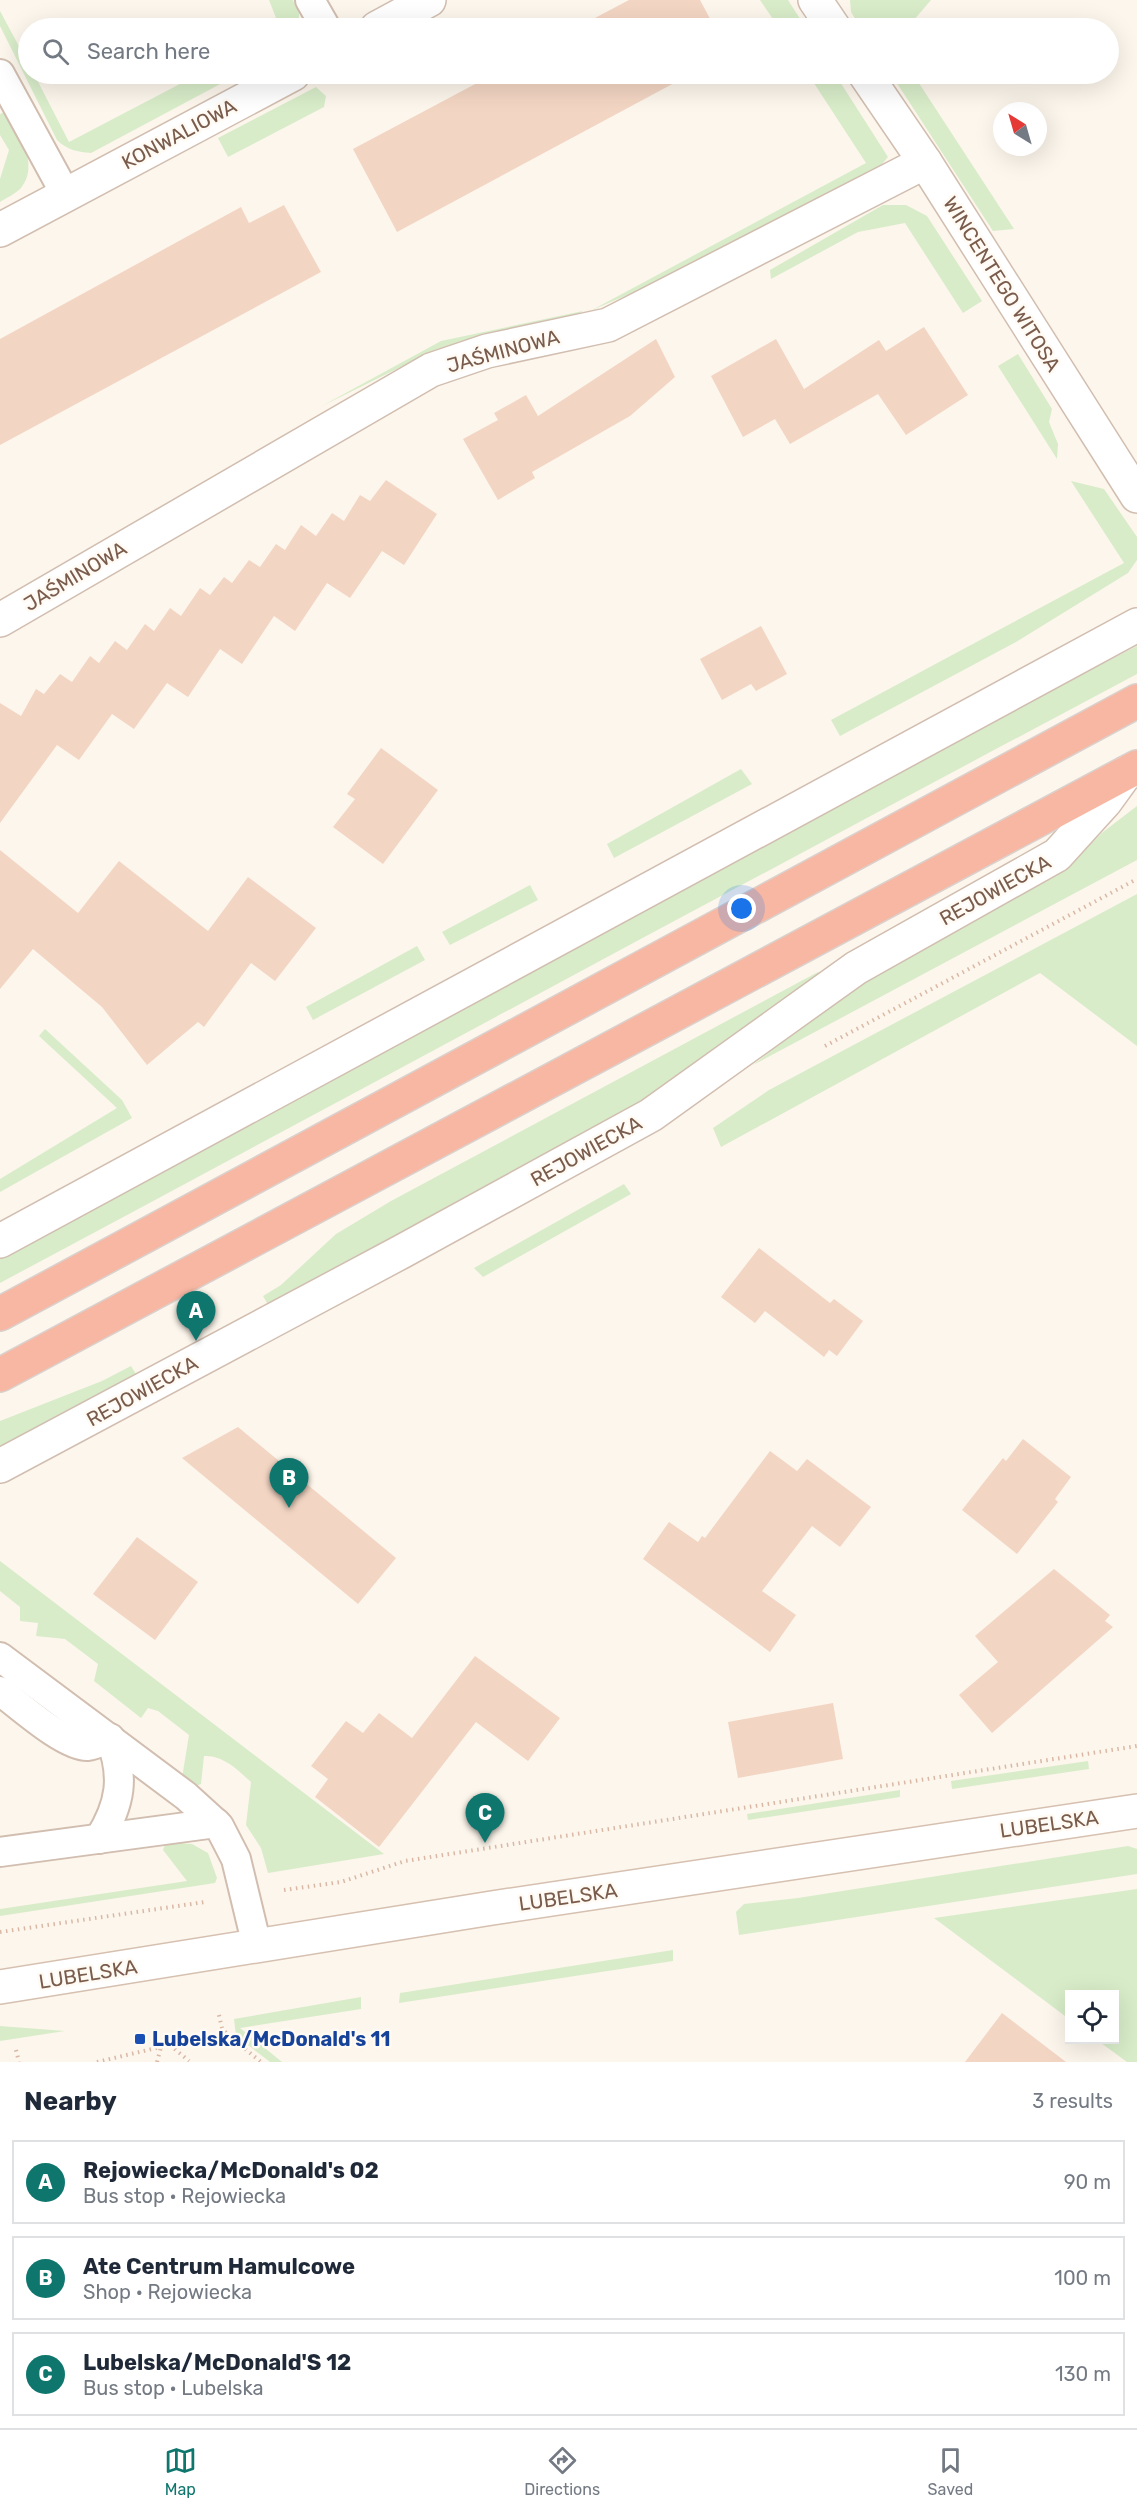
<!DOCTYPE html>
<html lang="en">
<head>
<meta charset="utf-8">
<style>
	:root { --surface:#fff; --page:#f6f6f7; --text:#1f2937; --muted:#747a83; --line:#e0e1e3; --accent:#0f766e }
	body { margin:0; font-family:Rubik,sans-serif; background:var(--page); color:var(--text) }
	.controls { position:absolute; right:18px; bottom:18px; display:grid; overflow:hidden; border-radius:0px; box-shadow:0 6px 24px #0002 }
	.controls button { width:54px; height:54px; display:grid; place-items:center; padding:0; border:0; border-bottom:2px solid var(--line); background:var(--surface); color:var(--text); font:30px sans-serif }
	.compass { position:absolute; left:993px; top:102px; width:54px; height:54px; border-radius:50%; background:var(--surface); box-shadow:0 6px 24px #0002; rotate:323deg }
	.you { position:absolute; left:742px; top:909px; width:21px; height:21px; margin:-15px; border:4px solid #fff; border-radius:50%; background:#1a73e8; box-shadow:0 0 0 9px #1a73e833 }
	.badge { display:grid; place-items:center; width:39px; height:39px; border-radius:50%; background:var(--accent); color:#fff; font-size:20px; font-weight:700 }
	.pin { position:absolute; translate:-50% -50px; filter:drop-shadow(0 2px 3px #0008) }
	.pin::after { content:''; position:absolute; top:32px; width:21px; height:18px; background:inherit; clip-path:polygon(0 0,100% 0,50% 100%) }
	.list { margin:0; padding:0; list-style:none }
	h2 { display:flex; justify-content:space-between; align-items:center; height:78px; margin:0; padding:0 24px; font-size:26px }
	h2 small { font-size:20px; font-weight:400; color:var(--muted) }
	.list li { display:grid; grid-template-columns:39px 1fr auto; gap:18px; align-items:center; box-sizing:border-box; height:84px; margin:0 12px 12px; padding:0 12px; border:2px solid var(--line); border-radius:0px }
	.list b { display:block; font-size:22px; white-space:nowrap }
	.list p { margin:0; font-size:20px; white-space:nowrap; color:var(--muted) }
	.list em { font-size:20px; font-style:normal; color:var(--muted) }
	.icon { flex:none; width:33px; height:33px; fill:none; stroke:currentColor; stroke-width:2; stroke-linecap:round; stroke-linejoin:round }
	.map { position:relative; flex:none; width:1137px; height:2062px; overflow:hidden }
	.search { position:absolute; background:var(--surface); box-shadow:0 6px 24px #0002; left:18px; right:18px; top:18px; height:66px; display:flex; align-items:center; gap:15px; box-sizing:border-box; padding:0 21px; border-radius:33px; color:var(--muted); font-size:22px }
	.sheet { height:366px; background:var(--surface) }
	nav { display:flex; justify-content:space-around; align-items:center; box-sizing:border-box; height:84px; border-top:2px solid var(--line); background:var(--surface); font-size:16px; color:var(--muted) }
	nav a { display:grid; justify-items:center; gap:3px }
	nav .on { color:var(--accent) }
	.map>svg:first-child { display:block }
</style>
</head>
<body>
<div class="map">
<svg width="1137" height="2062" viewBox="0 0 1137 2062">
	<rect width="100%" height="100%" fill="#fdf6ec"/>
	<g fill="#d8ecc9">
		<path d="M 269,0 L 293,0 L 299,13 L 299,28 L 277,28 L 278,23 Z"/>
		<path d="M 760,0 L 788,0 L 806,28 L 779,28 Z"/>
		<path d="M 850,0 L 931,0 L 907,28 L 861,28 L 851,12 Z"/>
		<path d="M 0,11 L 28,63 L 28,74 L 34,74 L 69,142 L 199,74 L 239,74 L 91,153 C 78,152 67,150 57,140 L 0,26 Z"/>
		<path d="M 808,74 L 835,74 L 888,157 L 877,170 L 644,288 L 592,310 L 866,163 Z"/>
		<path d="M 891,74 L 913,74 L 1014,229 L 993,231 Z"/>
		<path d="M 316,87 L 326,96 L 324,107 L 228,157 L 218,138 Z"/>
		<path d="M 7,111 C 18,133 41,166 20,189 C 15,194 6,198 0,202 L 0,179 L 9,150 L 0,135 L 0,114 Z"/>
		<path d="M 883,205 L 906,205 L 927,216 L 982,301 L 963,313 L 905,223 L 858,232 L 771,279 L 770,270 Z"/>
		<path d="M 583,311 L 572,318 L 437,349 L 320,407 L 441,341 Z"/>
		<path d="M 1018,354 L 1052,409 L 1049,422 L 1058,444 L 1057,459 L 998,366 Z"/>
		<path d="M 1071,481 L 1104,489 L 1137,537 L 1137,560 L 1128,573 L 1016,642 L 840,736 L 831,720 L 1124,563 Z"/>
		<path d="M 1137,646 L 1137,674 C 757,876 379,1080 0,1283 L 0,1254 L 863,787 Z"/>
		<path d="M 741,769 L 752,784 L 614,858 L 607,844 Z"/>
		<path d="M 1137,806 L 1137,860 L 753,1065 L 868,975 L 1067,867 L 1103,832 Z"/>
		<path d="M 530,885 L 538,900 L 450,945 L 442,932 Z"/>
		<path d="M 1137,894 L 1137,1046 L 1040,973 L 721,1147 L 713,1128 L 769,1090 Z"/>
		<path d="M 417,946 L 425,960 L 313,1020 L 306,1007 Z"/>
		<path d="M 818,972 L 822,975 L 691,1074 L 271,1310 L 263,1296 L 281,1285 L 336,1234 L 391,1201 Z"/>
		<path d="M 45,1029 L 122,1100 L 132,1118 L 0,1192 L 0,1179 L 117,1108 L 39,1036 Z"/>
		<path d="M 624,1184 L 631,1194 L 483,1277 L 474,1268 Z"/>
		<path d="M 131,1366 L 139,1379 L 0,1454 L 0,1421 L 102,1381 Z"/>
		<path d="M 0,1561 L 384,1854 L 268,1873 L 261,1848 L 246,1825 L 251,1782 C 238,1770 223,1755 204,1756 L 201,1784 L 194,1787 L 182,1778 L 189,1735 L 158,1711 L 148,1708 L 141,1718 L 94,1681 L 98,1664 L 65,1639 L 36,1636 L 38,1623 L 20,1621 L 20,1607 L 0,1591 Z"/>
		<path d="M 1088,1761 L 1089,1769 L 952,1789 L 951,1781 Z"/>
		<path d="M 900,1790 L 900,1797 L 748,1820 L 747,1814 Z"/>
		<path d="M 166,1842 L 192,1844 L 208,1853 L 217,1878 L 215,1883 L 0,1916 L 0,1909 L 187,1881 L 163,1850 Z"/>
		<path d="M 1128,1846 L 1137,1849 L 1137,1874 L 739,1935 L 736,1912 L 744,1904 L 798,1898 Z"/>
		<path d="M 1137,1889 L 1137,2062 L 1127,2062 L 1097,2040 L 1114,2040 L 1114,1994 L 1070,1994 L 1069,2019 L 934,1918 Z"/>
		<path d="M 673,1950 L 673,1961 L 399,2003 L 400,1993 Z"/>
		<path d="M 361,1997 L 361,2009 L 240,2028 L 282,2062 L 270,2062 L 236,2036 L 234,2019 Z"/>
		<path d="M 0,2026 L 65,2031 L 0,2041 Z"/>
	</g>
	<g fill="#f3d5c3">
		<path d="M 629,0 L 700,0 L 715,28 L 576,28 Z"/>
		<path d="M 494,74 L 691,74 L 397,232 L 353,149 Z"/>
		<path d="M 284,205 L 321,272 L 0,445 L 0,339 L 241,207 L 249,223 Z"/>
		<path d="M 924,327 L 968,395 L 906,435 L 878,394 L 790,444 L 775,419 L 743,437 L 711,376 L 776,339 L 804,389 L 879,340 L 886,351 Z"/>
		<path d="M 656,339 L 675,377 L 630,416 L 532,472 L 535,478 L 498,500 L 463,439 L 498,420 L 494,413 L 526,395 L 538,416 Z"/>
		<path d="M 386,480 L 437,514 L 404,565 L 382,551 L 350,598 L 327,583 L 295,631 L 274,616 L 242,664 L 220,649 L 188,697 L 167,683 L 134,729 L 112,714 L 79,760 L 57,745 L 0,823 L 0,703 L 21,716 L 36,689 L 44,694 L 60,674 L 72,682 L 90,656 L 99,663 L 115,641 L 127,650 L 145,624 L 154,631 L 170,608 L 181,616 L 200,588 L 210,595 L 224,577 L 232,583 L 249,560 L 260,567 L 276,544 L 285,550 L 301,525 L 316,536 L 332,513 L 344,521 L 360,495 L 370,501 Z"/>
		<path d="M 761,626 L 787,674 L 756,691 L 751,684 L 722,700 L 700,659 Z"/>
		<path d="M 381,748 L 438,790 L 383,864 L 333,827 L 355,799 L 347,794 Z"/>
		<path d="M 0,850 L 78,913 L 119,861 L 208,931 L 248,877 L 316,928 L 275,981 L 251,963 L 204,1027 L 198,1022 L 147,1065 L 102,1007 L 33,949 L 0,989 Z"/>
		<path d="M 759,1248 L 830,1303 L 834,1299 L 863,1321 L 837,1356 L 829,1350 L 824,1357 L 765,1311 L 755,1323 L 721,1297 Z"/>
		<path d="M 238,1427 L 396,1558 L 358,1604 L 182,1458 Z"/>
		<path d="M 1023,1439 L 1071,1477 L 1055,1499 L 1058,1502 L 1017,1554 L 962,1510 L 1003,1458 L 1006,1461 Z"/>
		<path d="M 770,1451 L 797,1471 L 807,1459 L 871,1507 L 840,1547 L 812,1526 L 762,1591 L 796,1615 L 770,1652 L 643,1559 L 669,1522 L 698,1542 L 702,1536 L 705,1538 Z"/>
		<path d="M 137,1537 L 198,1582 L 155,1640 L 93,1594 Z"/>
		<path d="M 1054,1569 L 1110,1615 L 1105,1621 L 1113,1627 L 992,1733 L 959,1695 L 998,1662 L 975,1636 Z"/>
		<path d="M 475,1656 L 560,1718 L 528,1761 L 476,1722 L 379,1847 L 315,1797 L 328,1779 L 311,1766 L 346,1721 L 363,1733 L 379,1713 L 412,1738 Z"/>
		<path d="M 833,1703 L 843,1759 L 738,1778 L 728,1722 Z"/>
		<path d="M 1002,2013 L 1066,2062 L 965,2062 Z"/>
	</g>
	<g fill="none" stroke-linecap="round" stroke-linejoin="round">
		<g stroke="#d1beb0" stroke-width="32">
			<g id="lane">
				<path d="M 310,0 L 326,28"/>
				<path d="M 0,74 L 66,195"/>
				<path d="M 0,1657 L 186,1796 L 219,1826 L 236,1859 L 257,1946"/>
				<path d="M 0,1691 C 19,1705 64,1746 87,1746 C 96,1745 102,1741 110,1738 C 125,1776 121,1804 99,1839"/>
				<path d="M 0,1852 L 216,1823"/>
			</g>
		</g>
		<g stroke="#d1beb0" stroke-width="36">
			<g id="street">
				<path d="M 815,0 L 834,28"/>
				<path d="M 377,28 L 429,0"/>
				<path d="M 865,74 L 925,162 L 1137,496"/>
				<path d="M 0,230 L 293,74"/>
				<path d="M 0,620 L 431,370 L 487,351 L 608,325 L 925,162"/>
				<path d="M 0,1241 L 1137,625"/>
				<path d="M 0,1466 L 401,1252 L 651,1115 L 856,968 L 1057,855 L 1105,802 L 1126,773"/>
			</g>
		</g>
		<g stroke="#d6c0b0" stroke-width="36">
			<path id="secondary" d="M 0,1987 L 492,1908 L 1137,1811"/>
		</g>
		<g stroke="#dad1cd" stroke-width="36">
			<g id="highway">
				<path d="M 0,1314 L 1137,701"/>
				<path d="M 0,1375 L 1137,767"/>
			</g>
		</g>
		<g stroke="#d9b8a5" stroke-width="4" stroke-dasharray="1.5 4.5" stroke-linecap="butt">
			<path d="M 825,1046 L 1137,879"/>
			<path d="M 284,1890 L 341,1882 L 405,1861 L 1137,1746"/>
			<path d="M 0,1932 L 205,1902"/>
			<path d="M 219,2015 L 222,2028 L 228,2035"/>
			<path d="M 170,2045 L 189,2061"/>
			<path d="M 16,2050 L 19,2062"/>
			<path d="M 97,2062 L 169,2045 L 228,2035 L 261,2062"/>
			<path d="M 157,2062 L 161,2047"/>
		</g>
		<use href="#lane" stroke="#fff" stroke-width="28"/>
		<use href="#street" stroke="#fff" stroke-width="33"/>
		<use href="#secondary" stroke="#fff" stroke-width="33"/>
		<use href="#highway" stroke="#f7b7a3" stroke-width="33"/>
	</g>
	<rect fill="#1a4fb4" stroke="#fffaf3" stroke-width="2" x="134" y="2033" width="12" height="12" rx="3"/>
	<g text-anchor="middle" dominant-baseline="central" stroke-width="5" stroke-linejoin="round" paint-order="stroke">
		<g font-size="20" fill="#7a5c4d" stroke="#fffaf3">
			<text transform="translate(179 134) rotate(-28)">KONWALIOWA</text>
			<text transform="translate(1002 284) rotate(58)">WINCENTEGO WITOSA</text>
			<text transform="translate(503 351) rotate(-15)">JAŚMINOWA</text>
			<text transform="translate(75 576) rotate(-31)">JAŚMINOWA</text>
			<text transform="translate(995 890) rotate(-29)">REJOWIECKA</text>
			<text transform="translate(586 1151) rotate(-29)">REJOWIECKA</text>
			<text transform="translate(142 1391) rotate(-29)">REJOWIECKA</text>
			<text transform="translate(1049 1824) rotate(-8)">LUBELSKA</text>
			<text transform="translate(568 1897) rotate(-8)">LUBELSKA</text>
			<text transform="translate(88 1974) rotate(-9)">LUBELSKA</text>
		</g>
		<g font-size="20" font-weight="bold" fill="#164399" stroke="#fffaf3" text-anchor="start">
			<text x="152" y="2039">Lubelska/McDonald's 11</text>
		</g>
	</g>
</svg>
<div class="controls">
<button><svg class="icon" aria-label="locate" viewBox="0 0 24 24"><circle cx="12" cy="12" r="6"/><path d="M12 2v4M12 18v4M2 12h4M18 12h4"/></svg></button>
</div>
<svg class="compass" viewBox="-18 -18 36 36"><path d="M0-13l5 13h-10z" fill="#e53935"/><path d="M0 13l5-13h-10z" fill="#747a83"/></svg>
<div class="you"></div>
<div class="pin badge" style="left:196px;top:1341px">A</div>
<div class="pin badge" style="left:289px;top:1508px">B</div>
<div class="pin badge" style="left:485px;top:1843px">C</div>
<div class="search"><svg class="icon" aria-label="search" viewBox="0 0 24 24"><circle cx="10" cy="10" r="6"/><path d="M15 15l6 6"/></svg>Search here</div>
</div>
<section class="sheet">
<h2>Nearby<small>3 results</small></h2>
<ul class="list">
<li><span class="badge">A</span><div><b>Rejowiecka/McDonald's 02</b><p>Bus stop · Rejowiecka</p></div><em>90 m</em></li>
<li><span class="badge">B</span><div><b>Ate Centrum Hamulcowe</b><p>Shop · Rejowiecka</p></div><em>100 m</em></li>
<li><span class="badge">C</span><div><b>Lubelska/McDonald'S 12</b><p>Bus stop · Lubelska</p></div><em>130 m</em></li>
</ul>
</section>
<nav>
<a class="on"><svg class="icon" aria-label="map" viewBox="0 0 24 24"><path d="M3 6l6-2 6 2 6-2v14l-6 2-6-2-6 2zM9 4v14M15 6v14"/></svg>Map</a>
<a><svg class="icon" aria-label="directions" viewBox="0 0 24 24"><path d="M12 3l9 9-9 9-9-9zM9 14v-3h6M13 9l2 2-2 2"/></svg>Directions</a>
<a><svg class="icon" aria-label="saved" viewBox="0 0 24 24"><path d="M7 4h10v16l-5-4-5 4z"/></svg>Saved</a>
</nav>
</body>
</html>
